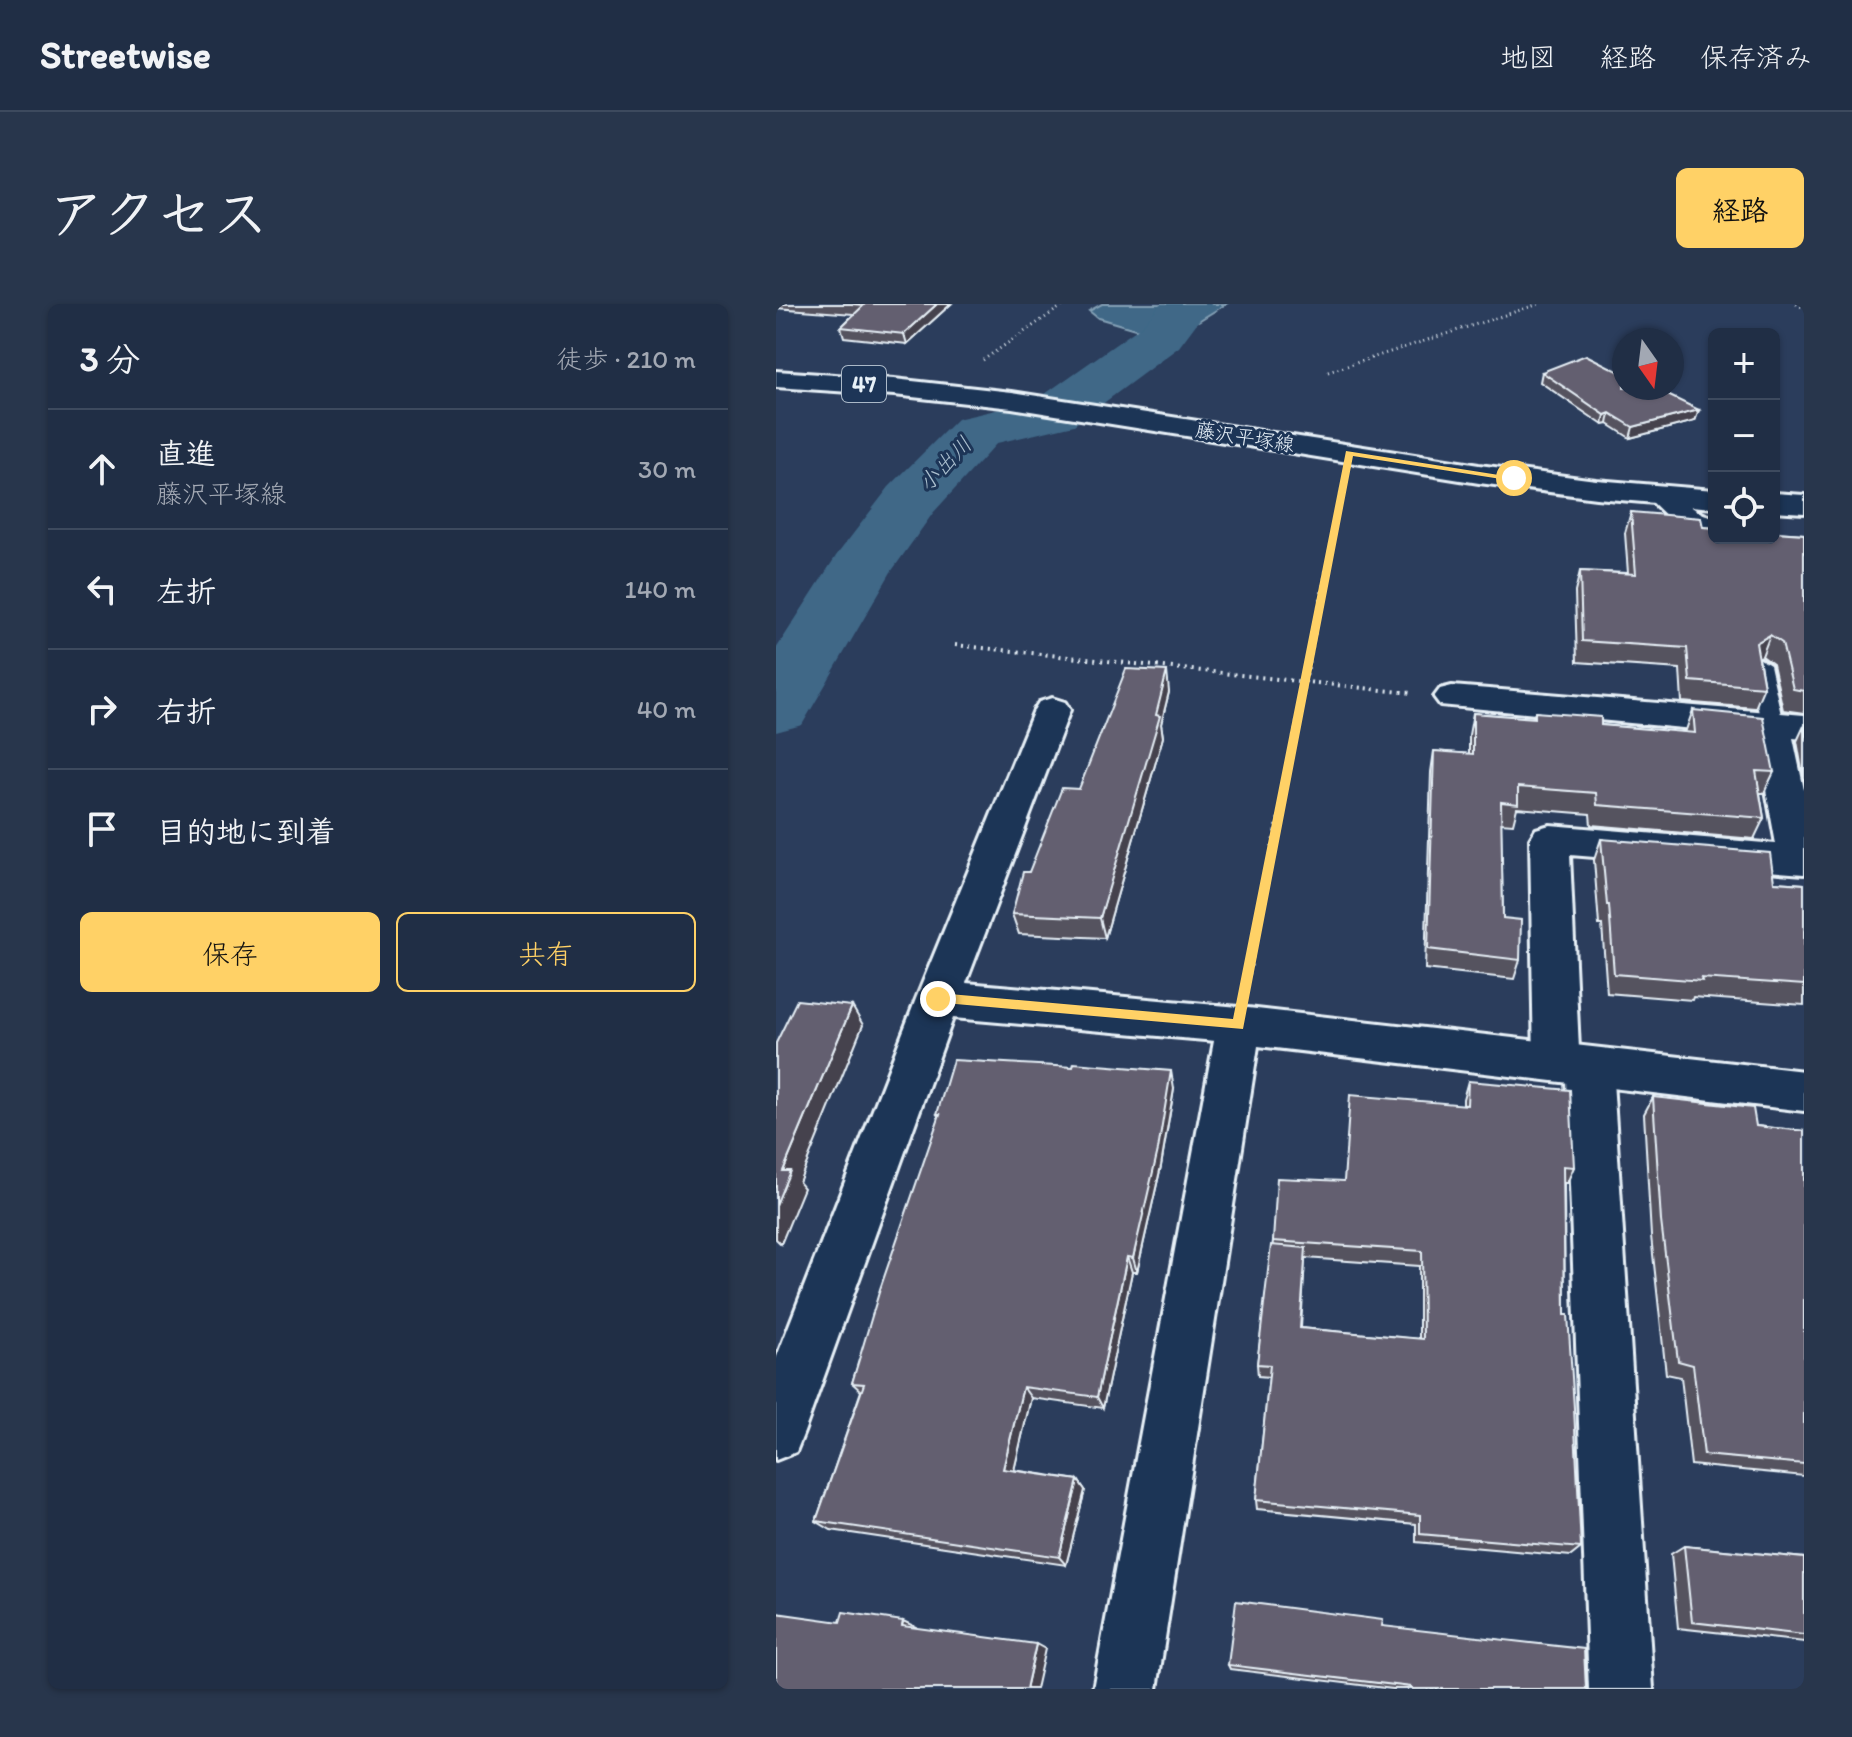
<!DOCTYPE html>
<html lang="ja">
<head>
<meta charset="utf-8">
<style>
	:root { --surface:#202e45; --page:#28364c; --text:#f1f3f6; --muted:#a2a8b3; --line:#3d4a5e; --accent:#ffd166 }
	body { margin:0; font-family:Itim,"Klee One",sans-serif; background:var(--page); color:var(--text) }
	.controls { position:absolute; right:24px; top:24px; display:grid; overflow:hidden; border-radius:12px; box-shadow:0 2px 6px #0004 }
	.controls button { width:72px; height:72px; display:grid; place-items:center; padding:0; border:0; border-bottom:2px solid var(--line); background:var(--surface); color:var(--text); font:40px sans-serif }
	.compass { position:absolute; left:836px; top:24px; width:72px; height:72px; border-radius:50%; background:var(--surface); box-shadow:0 2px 6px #0004; rotate:166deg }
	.stop { position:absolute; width:24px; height:24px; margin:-18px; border:6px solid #ffd166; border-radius:50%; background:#fff }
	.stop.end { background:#ffd166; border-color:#fff; box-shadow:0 2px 8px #0008 }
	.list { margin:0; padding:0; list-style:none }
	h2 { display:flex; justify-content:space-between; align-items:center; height:104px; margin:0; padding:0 32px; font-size:34px }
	h2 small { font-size:26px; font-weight:400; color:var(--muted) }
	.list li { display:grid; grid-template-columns:52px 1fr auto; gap:24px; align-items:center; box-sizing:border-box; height:120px; padding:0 32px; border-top:2px solid var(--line) }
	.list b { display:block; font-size:30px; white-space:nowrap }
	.list p { margin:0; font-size:26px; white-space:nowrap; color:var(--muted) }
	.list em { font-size:26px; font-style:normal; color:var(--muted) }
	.actions { display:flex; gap:16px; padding:24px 32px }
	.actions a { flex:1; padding:18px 0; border:2px solid var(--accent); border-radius:12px; text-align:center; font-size:28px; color:var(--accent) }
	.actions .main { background:var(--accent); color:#111 }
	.icon { flex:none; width:44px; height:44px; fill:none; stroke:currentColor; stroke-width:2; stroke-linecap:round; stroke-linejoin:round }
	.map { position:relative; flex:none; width:1028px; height:1385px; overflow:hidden; border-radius:12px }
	header { display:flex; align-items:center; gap:48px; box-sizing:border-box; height:112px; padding:0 40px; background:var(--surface); border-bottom:2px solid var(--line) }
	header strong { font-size:38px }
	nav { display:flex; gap:44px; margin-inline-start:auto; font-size:28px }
	.intro { display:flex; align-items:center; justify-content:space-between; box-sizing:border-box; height:192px; padding:0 48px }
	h1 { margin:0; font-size:56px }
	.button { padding:20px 36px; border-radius:12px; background:var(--accent); color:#111; font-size:28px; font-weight:700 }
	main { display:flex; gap:48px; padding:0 48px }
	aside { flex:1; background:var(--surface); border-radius:12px; box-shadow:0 2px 6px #0004 }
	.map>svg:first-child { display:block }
</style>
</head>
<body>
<header>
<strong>Streetwise</strong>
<nav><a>地図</a><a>経路</a><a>保存済み</a></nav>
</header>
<div class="intro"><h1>アクセス</h1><a class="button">経路</a></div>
<main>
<aside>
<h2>3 分<small>徒歩 · 210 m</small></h2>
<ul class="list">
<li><svg class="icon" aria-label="ahead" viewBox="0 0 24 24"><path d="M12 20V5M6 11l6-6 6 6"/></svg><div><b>直進</b><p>藤沢平塚線</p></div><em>30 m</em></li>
<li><svg class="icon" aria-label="left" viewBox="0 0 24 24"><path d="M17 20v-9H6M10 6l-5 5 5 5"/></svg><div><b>左折</b></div><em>140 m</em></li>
<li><svg class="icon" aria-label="right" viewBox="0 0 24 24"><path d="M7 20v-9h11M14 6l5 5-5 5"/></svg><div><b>右折</b></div><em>40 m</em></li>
<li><svg class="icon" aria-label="arrive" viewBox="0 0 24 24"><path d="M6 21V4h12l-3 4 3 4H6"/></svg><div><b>目的地に到着</b></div></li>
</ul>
<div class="actions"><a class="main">保存</a><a>共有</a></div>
</aside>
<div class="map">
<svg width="1028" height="1385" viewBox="0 0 1028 1385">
	<rect width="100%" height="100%" fill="#2b3d5c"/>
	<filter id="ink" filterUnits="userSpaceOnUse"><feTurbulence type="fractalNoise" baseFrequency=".0125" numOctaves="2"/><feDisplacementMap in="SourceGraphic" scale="16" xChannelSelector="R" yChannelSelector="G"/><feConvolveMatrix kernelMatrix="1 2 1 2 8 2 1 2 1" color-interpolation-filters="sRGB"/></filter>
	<g filter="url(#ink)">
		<path fill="#3f6887" stroke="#839fb4" stroke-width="2" d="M 326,0 L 450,0 L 393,35 L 322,14 L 313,7 Z"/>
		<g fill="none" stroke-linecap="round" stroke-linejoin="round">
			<path fill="#3f6887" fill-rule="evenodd" d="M 384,0 L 435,0 L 403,43 L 298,121 L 221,139 L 157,209 L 115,268 L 26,421 L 0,428 L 0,345 L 60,252 L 113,183 L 181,115 L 259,97 L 367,21 Z"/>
			<g stroke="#e8f1f8" stroke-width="6">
				<path id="lane" d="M 984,355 L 994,361 L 1007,420 L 1004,425 L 988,425 L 985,420 L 974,361 Z"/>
			</g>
			<g stroke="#e8f1f8" stroke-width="6">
				<g id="street">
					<path d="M 884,182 C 907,188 913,209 938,213 L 938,231 L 903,224 L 869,191 L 874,185 Z"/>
					<path d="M 676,382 L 1028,411 L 1028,435 L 1017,434 L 1028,486 L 1028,570 L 794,551 L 803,746 L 813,743 L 829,748 L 836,762 L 877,1385 L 813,1385 L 790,774 L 781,777 L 765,772 L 758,758 L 754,535 L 760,525 L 774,521 L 1000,540 L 980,431 L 664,401 L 658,393 L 664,385 Z"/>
					<path d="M 276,394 L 289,398 L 294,406 L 190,679 L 463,703 L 479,708 L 485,721 L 479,734 L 463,739 L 177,714 L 28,1128 L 20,1148 L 0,1156 L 0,1055 L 140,695 L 258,406 L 263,398 Z"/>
				</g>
			</g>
			<g stroke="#e8f1f8" stroke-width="6">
				<path id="secondary" d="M 463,703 L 1028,767 L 1028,807 L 482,742 L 381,1385 L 317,1385 L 441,721 L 447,708 Z"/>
			</g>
			<g stroke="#e8f1f8" stroke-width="6">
				<g id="primary">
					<path d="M 0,67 L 118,75 L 236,88 L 703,161 L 820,176 L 938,186 L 938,204 L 820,194 L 703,179 L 236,104 L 118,91 L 0,83 Z"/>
					<path d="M 998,189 L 1028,191 L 1028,209 L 998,207 Z"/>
				</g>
			</g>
			<g stroke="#e8f1f8" stroke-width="3" stroke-dasharray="1 4" stroke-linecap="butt">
				<path d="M 1020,0 L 1028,4"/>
				<path d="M 207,56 L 289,0"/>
				<path d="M 552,68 L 763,0"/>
				<path d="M 557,230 L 566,185"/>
			</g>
			<g stroke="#e8f1f8" stroke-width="4" stroke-dasharray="2 5" stroke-linecap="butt">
				<path d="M 179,341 L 635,389"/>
				<path d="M 501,523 L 558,228"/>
			</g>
			<path stroke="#e8f1f8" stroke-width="5" stroke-dasharray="2 6" stroke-linecap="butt" d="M 471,678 L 501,521"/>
			<use href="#lane" fill="#1d3557" fill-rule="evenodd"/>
			<use href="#street" fill="#1d3557" fill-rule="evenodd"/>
			<use href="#secondary" fill="#1d3557" fill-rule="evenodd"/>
			<use href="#primary" fill="#1d3557" fill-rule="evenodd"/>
		</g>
		<g fill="#55525f" stroke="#e8f1f8" stroke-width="2" fill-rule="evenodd">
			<path d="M 0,0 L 175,0 L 131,40 L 68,33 L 65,23 L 78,10 L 0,4 Z"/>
			<path d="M 766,68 L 923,106 L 919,117 L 854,134 L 832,120 L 827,121 L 764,78 Z"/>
			<path d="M 855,208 L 927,223 L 1028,230 L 1028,409 L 1007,406 L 997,360 L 986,352 L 983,354 L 988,383 L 979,404 L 906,398 L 904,365 L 801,358 L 799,288 L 804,267 L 852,269 L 849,229 Z"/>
			<path d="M 393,388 L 385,420 L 387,433 L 329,634 L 243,630 L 236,610 L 253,568 L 303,485 Z"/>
			<path d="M 917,406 L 998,468 L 988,489 L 984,489 L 988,514 L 978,535 L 815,521 L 814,510 L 741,504 L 737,520 L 725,519 L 727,614 L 744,656 L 738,675 L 649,665 L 655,468 L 658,447 L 693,450 L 693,431 L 697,409 L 757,414 L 759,408 L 825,421 L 909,429 Z"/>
			<path d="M 1028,422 L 1028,477 L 1021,437 Z"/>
			<path d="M 825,535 L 998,578 L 1028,580 L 1028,701 L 917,693 L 916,696 L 831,689 L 826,621 L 823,621 L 818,556 Z"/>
			<path d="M 692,777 L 798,863 L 791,879 L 788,879 L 789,1011 L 805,1244 L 795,1252 L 640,1238 L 640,1220 L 481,1205 L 480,1196 L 493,1073 L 482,1072 L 481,1060 L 497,937 L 568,877 L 687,801 L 687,795 ZM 529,954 L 643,962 L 643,1035 L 525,1024 Z"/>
			<path d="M 398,785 L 385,862 L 361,968 L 356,968 L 327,1104 L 255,1094 L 238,1166 L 302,1176 L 309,1186 L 290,1261 L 55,1226 L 40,1217 L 85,1087 L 76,1079 L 163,814 L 161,810 Z"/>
			<path d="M 877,793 L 980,822 L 1028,827 L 1028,1172 L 915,1161 L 905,1073 L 890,1070 L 875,932 L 868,810 Z"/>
			<path d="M 908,1242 L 1028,1254 L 1028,1338 L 902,1324 L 895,1250 Z"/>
			<path d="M 606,1322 L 810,1385 L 617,1385 L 454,1365 L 452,1361 Z"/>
		</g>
		<g fill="#45424e" stroke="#e8f1f8" stroke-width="2">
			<path d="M 161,0 L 175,0 L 131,40 L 128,30 Z"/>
			<path d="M 923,106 L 919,117 L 854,134 L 857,123 Z"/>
			<path d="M 834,109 L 832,120 L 827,121 L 829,111 Z"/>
			<path d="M 994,331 L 986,352 L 971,360 L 980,339 Z"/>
			<path d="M 391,367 L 393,388 L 385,420 L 387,433 L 329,634 L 324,614 Z"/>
			<path d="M 76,702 L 87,721 L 23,878 L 28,884 L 5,940 L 0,935 L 0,901 L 7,867 Z"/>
			<path d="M 395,767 L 398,785 L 385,862 L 361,968 L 357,954 Z"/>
			<path d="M 351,953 L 356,968 L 327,1104 L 321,1093 Z"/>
			<path d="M 247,1083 L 255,1094 L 236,1175 L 227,1165 Z"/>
			<path d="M 302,1176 L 309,1186 L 290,1261 L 283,1253 Z"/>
			<path d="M 127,1317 L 140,1323 L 139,1328 L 126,1322 Z"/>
			<path d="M 260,1340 L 269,1345 L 260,1385 L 250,1385 Z"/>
		</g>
		<g fill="#635f6f" stroke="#e8f1f8" stroke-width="2">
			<path d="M 75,0 L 161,0 L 128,30 L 65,23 L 88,1 Z"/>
			<path d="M 810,51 L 848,70 L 848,84 L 877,84 L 923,106 L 857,123 L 834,109 L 829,111 L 766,68 Z"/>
			<path d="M 855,208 L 925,214 L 927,223 L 938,224 L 938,234 L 998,234 L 998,228 L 1028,230 L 1028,387 L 1017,385 L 1006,339 L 994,331 L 980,339 L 988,383 L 914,377 L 911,344 L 806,337 L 804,267 L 860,270 Z"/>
			<path d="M 350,365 L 391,367 L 380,411 L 384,412 L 324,614 L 236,610 L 247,568 L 253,568 L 286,484 L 303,485 Z"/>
			<path d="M 917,406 L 987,413 L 998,468 L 980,467 L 988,514 L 821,501 L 820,489 L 742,483 L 742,500 L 725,498 L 727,614 L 745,616 L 744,656 L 652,645 L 658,447 L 697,450 L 697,409 L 759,414 L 759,408 L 825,413 L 825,421 L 919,429 Z"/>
			<path d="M 825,535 L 994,549 L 998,578 L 1028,580 L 1028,681 L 925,674 L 926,677 L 838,670 L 833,601 L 831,601 Z"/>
			<path d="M 21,696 L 76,702 L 7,867 L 14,867 L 0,901 L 0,739 Z"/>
			<path d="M 177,756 L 297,763 L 298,759 L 395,767 L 382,846 L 357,954 L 351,953 L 321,1093 L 247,1083 L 227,1165 L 302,1176 L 283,1253 L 40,1217 L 88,1080 L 76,1079 L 104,985 L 164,810 L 161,810 Z"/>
			<path d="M 692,777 L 794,786 L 798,863 L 787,862 L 789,1011 L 792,1011 L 798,1104 L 805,1244 L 644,1230 L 644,1211 L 480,1196 L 494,1061 L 481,1060 L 495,941 L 530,944 L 524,1024 L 647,1035 L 646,947 L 497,937 L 501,874 L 568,877 L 574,791 L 691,801 Z"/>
			<path d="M 877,793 L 977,804 L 980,822 L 1028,827 L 1028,1160 L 928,1151 L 917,1061 L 902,1057 L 885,917 Z"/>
			<path d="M 908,1242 L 1028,1254 L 1028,1331 L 916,1318 Z"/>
			<path d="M 460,1297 L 607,1316 L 606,1322 L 808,1345 L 810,1385 L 635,1385 L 635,1383 L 452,1361 Z"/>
			<path d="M 67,1308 L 127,1317 L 126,1322 L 260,1340 L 250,1385 L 0,1385 L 0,1309 L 64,1318 Z"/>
		</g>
	</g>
	<path fill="#ffd166" d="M 570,147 L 742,174 L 738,177 L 577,152 L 467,725 L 157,698 L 155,695 L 162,689 L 457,715 Z"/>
	<g text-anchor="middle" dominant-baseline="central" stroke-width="6" stroke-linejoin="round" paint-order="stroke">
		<g font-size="20" fill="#e8f1f8" stroke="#1d3557">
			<text transform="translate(469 133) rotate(9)">藤沢平塚線</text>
		</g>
		<rect fill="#1d3557" stroke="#abb9c8" stroke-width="2" x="66" y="62" width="44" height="36" rx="6"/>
		<g font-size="22" font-weight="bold" fill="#e8f1f8">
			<text x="88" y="80">47</text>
		</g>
		<g font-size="22" font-style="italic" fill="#adc1d0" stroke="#1d3557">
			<text transform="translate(169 160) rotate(-46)">小出川</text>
		</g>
	</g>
</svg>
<div class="controls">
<button>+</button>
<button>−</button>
<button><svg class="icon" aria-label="locate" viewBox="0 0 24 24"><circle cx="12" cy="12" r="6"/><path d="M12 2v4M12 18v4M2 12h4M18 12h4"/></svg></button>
</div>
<svg class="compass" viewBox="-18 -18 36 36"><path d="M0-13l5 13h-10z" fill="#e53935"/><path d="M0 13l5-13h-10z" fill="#a2a8b3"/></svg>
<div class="stop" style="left:738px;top:174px"></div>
<div class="stop end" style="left:162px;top:695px"></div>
</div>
</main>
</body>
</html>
